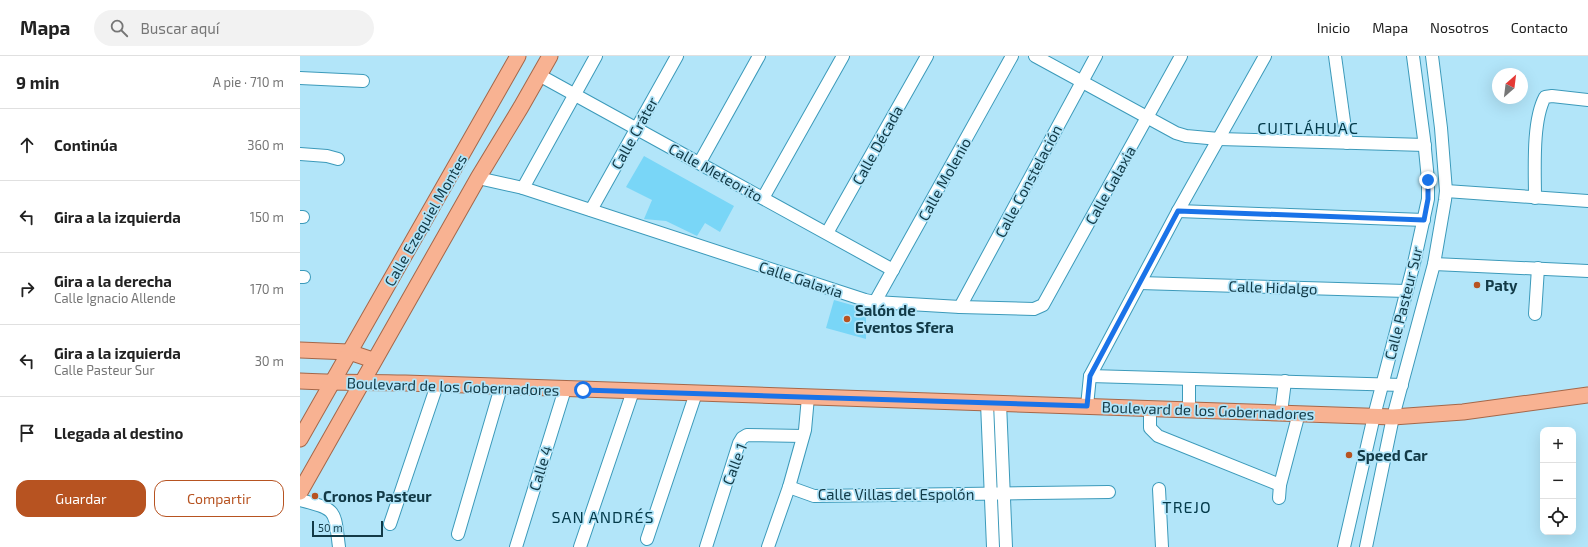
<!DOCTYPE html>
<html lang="es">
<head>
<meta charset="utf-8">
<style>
	:root { --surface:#fff; --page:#f2f2f2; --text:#222; --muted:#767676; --line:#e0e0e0; --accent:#b75321 }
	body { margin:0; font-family:"Exo 2",sans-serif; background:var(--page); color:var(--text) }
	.controls { position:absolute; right:12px; bottom:12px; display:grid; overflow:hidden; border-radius:8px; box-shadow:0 4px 16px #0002 }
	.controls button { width:36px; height:36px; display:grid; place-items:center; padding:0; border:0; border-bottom:1px solid var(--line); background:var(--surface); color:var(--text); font:20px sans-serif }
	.compass { position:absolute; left:1192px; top:12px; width:36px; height:36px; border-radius:50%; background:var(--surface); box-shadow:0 4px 16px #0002; rotate:28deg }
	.scale { position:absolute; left:12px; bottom:10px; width:71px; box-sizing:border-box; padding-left:4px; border:2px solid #123a47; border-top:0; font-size:11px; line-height:14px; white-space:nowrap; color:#123a47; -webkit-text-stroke:3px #b2e5f9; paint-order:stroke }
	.stop { position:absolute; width:12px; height:12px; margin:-9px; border:3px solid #1a73e8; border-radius:50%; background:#fff }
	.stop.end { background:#1a73e8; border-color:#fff; box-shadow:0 1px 4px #0008 }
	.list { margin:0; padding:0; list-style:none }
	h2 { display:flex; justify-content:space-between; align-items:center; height:52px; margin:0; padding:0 16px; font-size:17px }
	h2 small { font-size:13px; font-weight:400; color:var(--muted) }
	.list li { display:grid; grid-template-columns:26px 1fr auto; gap:12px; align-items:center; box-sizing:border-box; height:72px; padding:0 16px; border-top:1px solid var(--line) }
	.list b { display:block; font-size:15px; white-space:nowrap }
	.list p { margin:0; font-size:13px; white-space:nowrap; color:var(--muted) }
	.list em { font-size:13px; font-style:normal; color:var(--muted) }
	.actions { display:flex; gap:8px; padding:12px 16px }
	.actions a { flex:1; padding:9px 0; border:1px solid var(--accent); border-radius:12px; text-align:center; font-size:14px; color:var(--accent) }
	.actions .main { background:var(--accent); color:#fff }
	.icon { flex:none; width:22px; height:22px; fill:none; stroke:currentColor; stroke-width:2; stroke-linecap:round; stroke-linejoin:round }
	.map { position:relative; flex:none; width:1288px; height:491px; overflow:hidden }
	header { display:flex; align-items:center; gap:24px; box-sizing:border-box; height:56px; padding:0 20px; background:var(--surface); border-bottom:1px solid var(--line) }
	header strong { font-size:19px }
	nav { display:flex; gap:22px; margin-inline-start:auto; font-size:14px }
	.search { width:280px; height:36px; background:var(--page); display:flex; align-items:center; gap:10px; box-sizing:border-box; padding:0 14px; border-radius:22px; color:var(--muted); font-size:15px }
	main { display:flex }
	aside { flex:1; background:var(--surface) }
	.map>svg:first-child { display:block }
</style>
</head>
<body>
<header>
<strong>Mapa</strong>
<div class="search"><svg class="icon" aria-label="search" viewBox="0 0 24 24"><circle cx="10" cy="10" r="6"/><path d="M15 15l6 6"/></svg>Buscar aquí</div>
<nav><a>Inicio</a><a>Mapa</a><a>Nosotros</a><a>Contacto</a></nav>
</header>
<main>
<aside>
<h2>9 min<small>A pie · 710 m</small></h2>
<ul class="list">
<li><svg class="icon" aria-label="ahead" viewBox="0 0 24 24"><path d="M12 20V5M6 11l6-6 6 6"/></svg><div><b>Continúa</b></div><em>360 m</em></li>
<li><svg class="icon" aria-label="left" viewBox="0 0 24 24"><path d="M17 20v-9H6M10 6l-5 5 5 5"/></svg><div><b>Gira a la izquierda</b></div><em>150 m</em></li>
<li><svg class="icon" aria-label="right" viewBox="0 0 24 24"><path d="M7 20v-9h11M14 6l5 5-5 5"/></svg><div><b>Gira a la derecha</b><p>Calle Ignacio Allende</p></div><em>170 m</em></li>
<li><svg class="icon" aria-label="left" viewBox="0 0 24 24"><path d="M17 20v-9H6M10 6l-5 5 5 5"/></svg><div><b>Gira a la izquierda</b><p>Calle Pasteur Sur</p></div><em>30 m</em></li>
<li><svg class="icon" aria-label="arrive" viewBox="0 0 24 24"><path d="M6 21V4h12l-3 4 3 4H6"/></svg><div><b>Llegada al destino</b></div></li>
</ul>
<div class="actions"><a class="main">Guardar</a><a>Compartir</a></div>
</aside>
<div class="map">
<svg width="1288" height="491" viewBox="0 0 1288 491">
	<rect width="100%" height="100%" fill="#b2e5f9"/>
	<g fill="#79d6f7">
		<path d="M 344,100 L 434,150 L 420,176 L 405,167 L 397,180 L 366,165 L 344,163 L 352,144 L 326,131 Z"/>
		<path d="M 534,244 L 566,253 L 566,283 L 526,272 Z"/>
	</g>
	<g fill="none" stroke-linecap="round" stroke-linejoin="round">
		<g stroke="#3c9aba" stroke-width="14">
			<g id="minor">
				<path d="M 735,0 L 876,77 L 886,80 L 919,83 L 1125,89"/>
				<path d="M 1035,0 L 1047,87"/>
				<path d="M 239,19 C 357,85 475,148 593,214"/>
				<path d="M 0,22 L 63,25"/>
				<path d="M 0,98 L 27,100 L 38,103"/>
				<path d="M 400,106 L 459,0"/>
				<path d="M 178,122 L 223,132 L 565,244 L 575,246 L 660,251 L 734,253 L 743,249 L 881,0"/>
				<path d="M 223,132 L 296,0"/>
				<path d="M 1146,135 L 1288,145"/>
				<path d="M 463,142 L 543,0"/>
				<path d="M 1235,142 C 1235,114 1232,65 1245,41 L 1252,40 L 1288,44"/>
				<path d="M 291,154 L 377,0"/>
				<path d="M 878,155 L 1124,164"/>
				<path d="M 0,161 L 3,161"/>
				<path d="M 527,177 L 627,0"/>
				<path d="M 1134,208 L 1288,215"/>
				<path d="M 0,221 L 4,221"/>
				<path d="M 840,227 L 1106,235"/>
				<path d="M 575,246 L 712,0"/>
				<path d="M 660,251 L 796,0"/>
				<path d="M 1235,258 L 1238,212"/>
				<path d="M 790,320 L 1102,329"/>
				<path d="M 687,347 L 693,491"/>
				<path d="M 700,347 L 706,491"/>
				<path d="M 787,350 L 790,320 L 878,155 L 965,0"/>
				<path d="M 850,352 L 850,372 L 858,380 L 980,429"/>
				<path d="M 889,353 L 889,324"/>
				<path d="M 981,357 L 985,325"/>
				<path d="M 489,431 L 514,440 L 809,436"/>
				<path d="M 859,433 L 862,491"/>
				<path d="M 979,442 L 980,429 L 999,357"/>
				<path d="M 0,444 C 38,454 34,453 39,491"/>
				<path d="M 90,468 L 137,329"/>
				<path d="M 158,478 L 201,331"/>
				<path d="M 347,483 L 396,337"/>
				<path d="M 216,491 L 265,333"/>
				<path d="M 280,491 L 333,335"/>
				<path d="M 406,491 L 439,387 L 442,382 L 447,379 L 503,380"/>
				<path d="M 468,491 L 489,431 L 505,374 L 508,341"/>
				<path d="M 1044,491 L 1074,360 L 1114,207 L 1128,143 L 1128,124 L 1124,83 L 1113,0"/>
				<path d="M 1066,491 L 1093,361 L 1134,208 L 1145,144 L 1146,135 L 1141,72 L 1132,0"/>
			</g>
		</g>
		<g stroke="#a56749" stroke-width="17">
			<g id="major">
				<path d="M 0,294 L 49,296 L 73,304"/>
				<path d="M 0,325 C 35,327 70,326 105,327 L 1093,361 L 1163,356 L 1288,339"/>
				<path d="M 0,383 L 218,0"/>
				<path d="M 0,436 L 178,122 L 221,51 L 250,0"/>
			</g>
		</g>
		<use href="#minor" stroke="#fff" stroke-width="12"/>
		<use href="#major" stroke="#f8b292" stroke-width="15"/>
	</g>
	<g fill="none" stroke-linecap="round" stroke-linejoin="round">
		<path stroke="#1a73e8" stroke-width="5" d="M 283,334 L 787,350 L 790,320 L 878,155 L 1124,164 L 1128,143 L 1128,124"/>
	</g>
	<g fill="#b75321" stroke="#b2e5f9" stroke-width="1.5">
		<circle cx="1177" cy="229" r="4"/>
		<circle cx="547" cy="263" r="4"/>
		<circle cx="1049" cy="399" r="4"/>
		<circle cx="15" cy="440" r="4"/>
	</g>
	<g text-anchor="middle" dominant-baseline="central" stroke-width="3.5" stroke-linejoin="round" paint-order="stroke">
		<g font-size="15" fill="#123a47" stroke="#b2e5f9">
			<text transform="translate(334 77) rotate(-61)">Calle Cráter</text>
			<text transform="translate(577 89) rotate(-61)">Calle Década</text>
			<text transform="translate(416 116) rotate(29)">Calle Meteorito</text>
			<text transform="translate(644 123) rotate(-61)">Calle Molenio</text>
			<text transform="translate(728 125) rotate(-62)">Calle Constelación</text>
			<text transform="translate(810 129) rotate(-61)">Calle Galaxia</text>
			<text transform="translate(125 164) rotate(-60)">Calle Ezequiel Montes</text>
			<text transform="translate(501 223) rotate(18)">Calle Galaxia</text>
			<text transform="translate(973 231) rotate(2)">Calle Hidalgo</text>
			<text transform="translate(1103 247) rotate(-76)">Calle Pasteur Sur</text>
			<text transform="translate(153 330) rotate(2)">Boulevard de los Gobernadores</text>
			<text transform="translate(908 354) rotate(2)">Boulevard de los Gobernadores</text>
			<text transform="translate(434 408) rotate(-69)">Calle 1</text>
			<text transform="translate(240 412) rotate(-73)">Calle 4</text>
			<text x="596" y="438">Calle Villas del Espolón</text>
		</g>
		<g font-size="15" font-weight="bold" fill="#123a47" stroke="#b2e5f9" text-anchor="start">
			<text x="1185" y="229">Paty</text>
			<text x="555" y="254">Salón de<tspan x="555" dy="17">Eventos Sfera</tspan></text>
			<text x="1057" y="399">Speed Car</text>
			<text x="23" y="440">Cronos Pasteur</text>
		</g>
		<g font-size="16" letter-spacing="1" fill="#033a4a" stroke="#b2e5f9">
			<text x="1008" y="71">CUITLÁHUAC</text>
			<text x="887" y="450">TREJO</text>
			<text x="303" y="460">SAN ANDRÉS</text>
		</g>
	</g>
</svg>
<div class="controls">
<button>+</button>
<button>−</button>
<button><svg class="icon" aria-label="locate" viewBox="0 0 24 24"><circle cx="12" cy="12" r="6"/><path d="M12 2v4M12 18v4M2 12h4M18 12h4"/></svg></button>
</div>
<svg class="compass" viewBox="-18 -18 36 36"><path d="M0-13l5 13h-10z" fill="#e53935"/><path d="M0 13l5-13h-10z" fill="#767676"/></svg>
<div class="scale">50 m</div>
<div class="stop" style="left:283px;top:334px"></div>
<div class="stop end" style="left:1128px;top:124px"></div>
</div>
</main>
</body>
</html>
